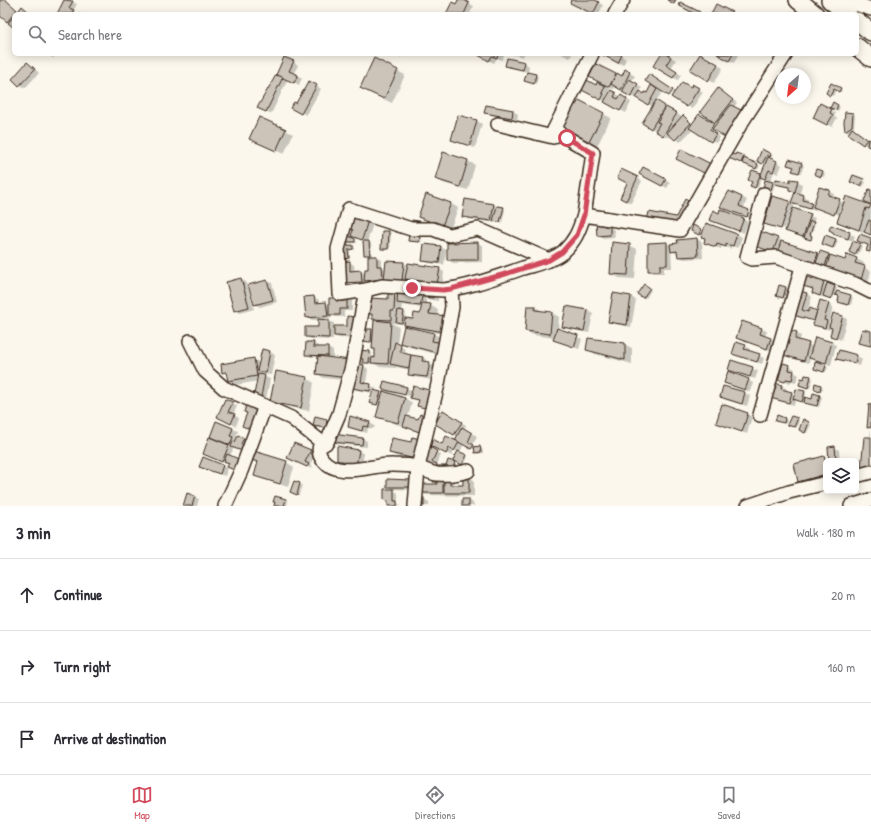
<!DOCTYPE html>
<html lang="en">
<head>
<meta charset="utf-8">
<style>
	:root { --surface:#fff; --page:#f7f7f7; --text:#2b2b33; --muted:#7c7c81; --line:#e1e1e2; --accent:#d1495b }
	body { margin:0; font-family:"Patrick Hand",sans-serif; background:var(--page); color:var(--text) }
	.controls { position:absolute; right:12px; bottom:12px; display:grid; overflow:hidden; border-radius:6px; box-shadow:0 2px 10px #0003 }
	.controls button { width:36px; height:36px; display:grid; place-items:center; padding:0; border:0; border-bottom:1px solid var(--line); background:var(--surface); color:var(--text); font:20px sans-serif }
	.compass { position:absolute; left:775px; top:68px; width:36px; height:36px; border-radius:50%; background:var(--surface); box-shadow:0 2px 10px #0003; rotate:208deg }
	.stop { position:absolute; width:12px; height:12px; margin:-9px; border:3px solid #d1495b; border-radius:50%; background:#fff }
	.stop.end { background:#d1495b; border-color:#fff; box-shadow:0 1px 4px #0008 }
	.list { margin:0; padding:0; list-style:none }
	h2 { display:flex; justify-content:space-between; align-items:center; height:52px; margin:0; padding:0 16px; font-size:17px }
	h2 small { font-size:13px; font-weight:400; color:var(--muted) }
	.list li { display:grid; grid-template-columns:26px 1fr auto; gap:12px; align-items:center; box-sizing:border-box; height:72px; padding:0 16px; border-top:1px solid var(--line) }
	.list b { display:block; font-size:15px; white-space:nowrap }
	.list em { font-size:13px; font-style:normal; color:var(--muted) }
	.icon { flex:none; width:22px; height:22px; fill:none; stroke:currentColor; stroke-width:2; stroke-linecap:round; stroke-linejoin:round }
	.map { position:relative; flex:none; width:871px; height:506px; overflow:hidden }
	.search { position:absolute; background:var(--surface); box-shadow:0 2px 10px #0003; left:12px; right:12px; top:12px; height:44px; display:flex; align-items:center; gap:10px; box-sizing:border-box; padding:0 14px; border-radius:6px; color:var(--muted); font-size:15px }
	.sheet { height:268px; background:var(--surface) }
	nav { display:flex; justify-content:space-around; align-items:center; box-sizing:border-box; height:56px; border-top:1px solid var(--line); background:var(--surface); font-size:11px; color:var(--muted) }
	nav a { display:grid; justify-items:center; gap:2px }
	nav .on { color:var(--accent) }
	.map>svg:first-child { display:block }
</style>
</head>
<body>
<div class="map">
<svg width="871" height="506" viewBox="0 0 871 506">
	<rect width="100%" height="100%" fill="#fbf7ec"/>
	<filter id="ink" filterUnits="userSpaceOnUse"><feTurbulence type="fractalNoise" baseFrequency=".025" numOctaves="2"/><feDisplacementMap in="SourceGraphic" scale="8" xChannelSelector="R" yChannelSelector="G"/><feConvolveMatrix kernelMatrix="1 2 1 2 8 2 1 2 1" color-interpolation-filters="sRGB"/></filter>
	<g filter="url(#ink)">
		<g fill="#0003" fill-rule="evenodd">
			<path d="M 1,0 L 7,1 L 19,12 L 22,8 L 32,14 L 14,14 L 14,26 L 0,14 Z"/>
			<path d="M 66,0 L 69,0 L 77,4 L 73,11 L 77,14 L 78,12 L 82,14 L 58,14 Z"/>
			<path d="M 459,0 L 462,0 L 474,6 L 470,13 L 473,14 L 447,14 L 457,6 Z"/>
			<path d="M 572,0 L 593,0 L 603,5 L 599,14 L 595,14 L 576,5 Z"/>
			<path d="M 46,54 L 56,54 L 53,58 Z"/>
			<path d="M 395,54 L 403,54 L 402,57 Z"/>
			<path d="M 480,54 L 502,54 L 504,55 L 502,60 L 497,58 L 494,63 L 484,58 Z"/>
			<path d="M 512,54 L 524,54 L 523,57 Z"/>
			<path d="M 561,54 L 572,54 L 570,58 Z"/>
			<path d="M 603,54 L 618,54 L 626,59 L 623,65 Z"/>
			<path d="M 662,54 L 666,54 L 676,60 L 671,68 L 681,75 L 678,80 L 655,66 Z"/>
			<path d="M 719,54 L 737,54 L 738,55 L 734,63 Z"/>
			<path d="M 701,55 L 723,68 L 714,83 L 692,70 Z"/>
			<path d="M 374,59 L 405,75 L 392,103 L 368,92 Z"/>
			<path d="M 293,62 L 298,65 L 294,74 L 302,78 L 299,85 L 288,79 L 271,114 L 259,108 Z"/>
			<path d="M 525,63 L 529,66 L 528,73 L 538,76 L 536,84 L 528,82 L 527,72 L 511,68 L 506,66 Z"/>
			<path d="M 597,65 L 617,76 L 622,77 L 626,71 L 635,76 L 631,82 L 642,88 L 640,92 L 645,95 L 647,94 L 653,85 L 663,91 L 656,101 L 682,117 L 688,120 L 693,124 L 699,115 L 716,125 L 718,123 L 715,122 L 719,90 L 737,103 L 714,133 L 720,137 L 716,143 L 693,129 L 680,142 L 670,134 L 668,138 L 643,123 L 653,107 L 637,97 L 636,99 L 616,86 L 614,89 L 611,88 L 606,97 L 608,98 L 611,91 L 631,102 L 626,113 L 577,86 L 596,86 L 599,81 Z"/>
			<path d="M 32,66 L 39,73 L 25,88 L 20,85 Z"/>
			<path d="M 309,82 L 321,89 L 306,115 L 292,107 L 297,105 Z"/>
			<path d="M 832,85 L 842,90 L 841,92 L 836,90 L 833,96 L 827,93 Z"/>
			<path d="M 693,86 L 703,92 L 692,109 L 671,96 L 674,91 L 676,93 L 691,88 Z"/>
			<path d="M 580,101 L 611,118 L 597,146 L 567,130 Z"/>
			<path d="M 834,104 L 840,107 L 838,111 L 832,107 Z"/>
			<path d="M 821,105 L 836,113 L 834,117 L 837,118 L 832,127 L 814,117 Z"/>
			<path d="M 486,107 L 513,111 L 518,114 L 517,120 L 490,115 L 486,112 Z"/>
			<path d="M 853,114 L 855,115 L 854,128 L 848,132 L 846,130 L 845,123 Z"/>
			<path d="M 458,116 L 477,121 L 482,124 L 475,148 L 457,142 L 452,140 Z"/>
			<path d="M 285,130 L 293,134 L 284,154 L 258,143 Z"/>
			<path d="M 857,132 L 871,141 L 871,147 L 863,144 Z"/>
			<path d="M 763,151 L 773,156 L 772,157 L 769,156 L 768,158 L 782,165 L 778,174 L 774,172 L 770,182 L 775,184 L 773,190 L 764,187 L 766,180 L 762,177 L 758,188 L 754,187 L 760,174 L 762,175 L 766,165 L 758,161 Z"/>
			<path d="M 444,153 L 468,161 L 475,165 L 468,190 L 443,183 L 436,178 Z"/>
			<path d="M 736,157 L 744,157 L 746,158 L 745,159 L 760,166 L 758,169 L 729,158 Z"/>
			<path d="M 802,164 L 804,165 L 801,173 L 796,172 Z"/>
			<path d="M 643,168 L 670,183 L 667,188 L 640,173 Z"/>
			<path d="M 816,170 L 825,173 L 824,177 L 817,175 Z"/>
			<path d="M 854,176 L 866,182 L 863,187 L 852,181 Z"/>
			<path d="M 637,178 L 642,181 L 631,203 L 621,198 Z"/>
			<path d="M 797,181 L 802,184 L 800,195 L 809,199 L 808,203 L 814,206 L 820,188 L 834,194 L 833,198 L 845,203 L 847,198 L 871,206 L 871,235 L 846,226 L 838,222 L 840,215 L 818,208 L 818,209 L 816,208 L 815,211 L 795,204 L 793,209 L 815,218 L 813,223 L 815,224 L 810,240 L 791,233 L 778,225 L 777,227 L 779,229 L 765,223 L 773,197 L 792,203 L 795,193 L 790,190 L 790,188 L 781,186 L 776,183 L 790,184 Z"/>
			<path d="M 742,197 L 747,200 L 743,209 L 754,214 L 752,219 L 726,209 Z"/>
			<path d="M 450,203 L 458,208 L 450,230 L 427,221 L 419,217 Z"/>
			<path d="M 494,205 L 505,210 L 502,223 L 496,222 L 496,223 L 468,219 L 464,216 Z"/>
			<path d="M 743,219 L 748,222 L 744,233 L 711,220 Z"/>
			<path d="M 368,221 L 373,224 L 367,242 L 371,243 L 372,257 L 377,257 L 382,260 L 382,267 L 386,269 L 387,262 L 404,263 L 408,266 L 439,269 L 444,272 L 442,286 L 411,281 L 407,279 L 407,283 L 390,281 L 387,279 L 387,281 L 370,283 L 367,281 L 367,284 L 347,285 L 342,282 L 349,262 L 354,265 L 355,272 L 361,271 L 365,274 L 369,270 L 369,256 L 365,254 L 364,241 L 353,235 Z"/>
			<path d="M 604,223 L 614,230 L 615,237 L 603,238 L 598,235 Z"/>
			<path d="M 831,226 L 855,236 L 853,241 L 834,234 Z"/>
			<path d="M 694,227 L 704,232 L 737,234 L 742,237 L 738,248 L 731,246 L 731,249 L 722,246 L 721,249 L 710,245 L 705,242 L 706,238 L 692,231 Z"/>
			<path d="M 389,232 L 391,233 L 390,250 L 385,250 L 382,249 Z"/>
			<path d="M 348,237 L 357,242 L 357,243 L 345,243 Z"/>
			<path d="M 419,237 L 422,238 L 421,243 L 409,240 Z"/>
			<path d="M 777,238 L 782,241 L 782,242 L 820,255 L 829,255 L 845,261 L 857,259 L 864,263 L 863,267 L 865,267 L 864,267 L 859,280 L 778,254 L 756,245 Z"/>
			<path d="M 697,239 L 702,242 L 703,258 L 684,259 L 679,256 L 679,254 L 671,251 L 672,268 L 664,268 L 664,273 L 654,273 L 649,270 L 666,243 L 671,246 Z"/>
			<path d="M 835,239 L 838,241 L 835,248 L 825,244 Z"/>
			<path d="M 854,242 L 862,246 L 858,255 L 852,253 Z"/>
			<path d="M 478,243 L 483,246 L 483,262 L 453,263 L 448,260 Z"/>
			<path d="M 425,245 L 441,247 L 446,250 L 444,265 L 428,263 L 423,260 Z"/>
			<path d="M 629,245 L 637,249 L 635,279 L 619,278 L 611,273 Z"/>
			<path d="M 353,246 L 355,248 L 355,250 L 350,250 L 350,259 L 347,259 L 342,254 Z"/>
			<path d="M 865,268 L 871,271 L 868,283 L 861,281 Z"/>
			<path d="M 804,277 L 835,287 L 837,288 L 836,292 L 853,297 L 851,305 L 841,302 L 840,296 L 835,293 L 833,299 L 818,296 L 813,293 L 814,290 L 802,285 Z"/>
			<path d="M 241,279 L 246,282 L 254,309 L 240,313 L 235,310 Z"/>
			<path d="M 267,281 L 272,283 L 277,302 L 260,307 L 255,304 Z"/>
			<path d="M 644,285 L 651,290 L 646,298 L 638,294 Z"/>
			<path d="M 786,288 L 788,289 L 785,298 L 779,297 Z"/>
			<path d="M 389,290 L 433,294 L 438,297 L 438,301 L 426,299 L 426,305 L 430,305 L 438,310 L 437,316 L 452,335 L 431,332 L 441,338 L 448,357 L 409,347 L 402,343 L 412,329 L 405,324 L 391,323 L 399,327 L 397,345 L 405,349 L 405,354 L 422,357 L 427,360 L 427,363 L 434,366 L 432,380 L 414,377 L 409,374 L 410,370 L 396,367 L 396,368 L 380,367 L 371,362 L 371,364 L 363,362 L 364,359 L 358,358 L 370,352 L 372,353 L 371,358 L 376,359 L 376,350 L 373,348 L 373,342 L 363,341 L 361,339 L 339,338 L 333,335 L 333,340 L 311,339 L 306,336 L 319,328 L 319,320 L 312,320 L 307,317 L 314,297 L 319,300 L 319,304 L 326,303 L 330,306 L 347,299 L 352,301 L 352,311 L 344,311 L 344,317 L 335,317 L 332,315 L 332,318 L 324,319 L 324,320 L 329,321 L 334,323 L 334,327 L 348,327 L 361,333 L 368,333 L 371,330 L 374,332 L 379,322 L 373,318 L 373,316 L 368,313 L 389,300 ZM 402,305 L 422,308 L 421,315 L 413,320 L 405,319 L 406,313 L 401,312 Z"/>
			<path d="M 807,294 L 812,297 L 807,313 L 818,312 L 829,304 L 833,307 L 829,323 L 830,324 L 843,317 L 847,319 L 841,340 L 831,336 L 833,328 L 831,327 L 830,330 L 819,327 L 814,324 L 815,322 L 794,314 Z"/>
			<path d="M 631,297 L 636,300 L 631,327 L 614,324 L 609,322 Z"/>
			<path d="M 528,307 L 536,307 L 543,312 L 552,313 L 559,317 L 558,330 L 582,339 L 579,349 L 559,342 L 554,339 L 555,338 L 533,335 L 526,331 Z"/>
			<path d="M 567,307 L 588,311 L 593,314 L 589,333 L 568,329 L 563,326 Z"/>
			<path d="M 743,322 L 767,331 L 765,336 L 776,341 L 772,351 L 737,338 Z"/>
			<path d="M 796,333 L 801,336 L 800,341 L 814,347 L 831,343 L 836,345 L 831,365 L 815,361 L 810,358 L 809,363 L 789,357 L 784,354 Z"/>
			<path d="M 313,343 L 318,346 L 318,348 L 328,348 L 333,351 L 333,359 L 364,366 L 368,369 L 366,384 L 376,388 L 375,392 L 383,395 L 405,398 L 412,403 L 408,417 L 427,435 L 385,420 L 377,416 L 380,406 L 372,404 L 373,393 L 357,390 L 352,387 L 353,381 L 324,378 L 317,374 L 318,357 L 311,357 L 306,354 Z"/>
			<path d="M 624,344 L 632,348 L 632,364 L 595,354 L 587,349 Z"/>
			<path d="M 745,346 L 750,349 L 749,352 L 764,358 L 762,364 L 733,353 Z"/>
			<path d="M 262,351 L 270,352 L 275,355 L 271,375 L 263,374 L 263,376 L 270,379 L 266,399 L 255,395 L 258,381 L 236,385 L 229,380 L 228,375 L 223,372 L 253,359 L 260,363 Z"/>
			<path d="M 839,352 L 857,356 L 862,359 L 860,366 L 842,361 L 838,358 Z"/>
			<path d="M 732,361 L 758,371 L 755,379 L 734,372 Z"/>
			<path d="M 816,363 L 828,367 L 826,372 L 817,369 Z"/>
			<path d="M 784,364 L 795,369 L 794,372 L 799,375 L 796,382 L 791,381 L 790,384 L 779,379 Z"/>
			<path d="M 277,372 L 307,378 L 314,383 L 309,411 L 279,405 L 272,401 Z"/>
			<path d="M 811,377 L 813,379 L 810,388 L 803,386 Z"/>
			<path d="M 748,380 L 753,383 L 750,392 L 725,382 Z"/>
			<path d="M 385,382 L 407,388 L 413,392 L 433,411 L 419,405 L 420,401 L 410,396 L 388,392 L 384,389 Z"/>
			<path d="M 775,384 L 782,386 L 787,389 L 786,391 L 796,395 L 804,392 L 806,393 L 805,398 L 813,400 L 814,394 L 820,396 L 822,397 L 819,407 L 796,400 L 794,405 L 776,400 L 771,397 Z"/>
			<path d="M 821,386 L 823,387 L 822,391 L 817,390 Z"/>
			<path d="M 724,387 L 745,393 L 750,396 L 747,406 L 726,400 L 721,397 Z"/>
			<path d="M 232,403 L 237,406 L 233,415 L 239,418 L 236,426 L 222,419 Z"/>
			<path d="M 871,405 L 871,436 L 870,435 L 871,429 L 868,428 Z"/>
			<path d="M 443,412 L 466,425 L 464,429 L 477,436 L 473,445 L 482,448 L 483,453 L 478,454 L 476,453 L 476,450 L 464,444 L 460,452 L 468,457 L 464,465 L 454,460 L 458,452 L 454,450 L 452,456 L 433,447 L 455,442 L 458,437 L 436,423 Z"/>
			<path d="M 747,414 L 752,417 L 747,434 L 717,422 Z"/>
			<path d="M 777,417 L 787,420 L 786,424 L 778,421 Z"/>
			<path d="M 797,419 L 799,420 L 797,428 L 791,426 Z"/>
			<path d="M 327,420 L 329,421 L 328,429 L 314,426 Z"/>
			<path d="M 217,422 L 238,431 L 235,439 L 237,441 L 239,436 L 246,440 L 243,446 L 234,447 L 230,456 L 242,473 L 228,467 L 230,463 L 228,462 L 227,464 L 204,453 Z"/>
			<path d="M 370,423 L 375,426 L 373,429 L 368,428 L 367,433 L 354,429 L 349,426 Z"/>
			<path d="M 809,423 L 811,424 L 807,433 L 802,431 Z"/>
			<path d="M 363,439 L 367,441 L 367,447 L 338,444 L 333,441 Z"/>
			<path d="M 393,439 L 421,461 L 395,456 L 390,453 Z"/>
			<path d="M 834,447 L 839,450 L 840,461 L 830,461 Z"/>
			<path d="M 428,448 L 441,455 L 437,465 L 446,467 L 454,463 L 459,466 L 457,474 L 426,468 Z"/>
			<path d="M 310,451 L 315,454 L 310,465 L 313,467 L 312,469 L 293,460 Z"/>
			<path d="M 359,451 L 364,454 L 361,469 L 338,461 Z"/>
			<path d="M 823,457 L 830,461 L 826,461 L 826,480 L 807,485 L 799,481 Z"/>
			<path d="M 252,460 L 286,462 L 294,467 L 288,487 L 263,479 L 256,475 L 259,464 Z"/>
			<path d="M 223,466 L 228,469 L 225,476 L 205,469 Z"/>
			<path d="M 469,477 L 474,480 L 474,496 L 426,495 L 421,492 L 438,485 L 438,483 L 434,481 L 449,479 L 454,482 L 454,486 L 464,486 Z"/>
			<path d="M 388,480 L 410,481 L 415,484 L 415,490 L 393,489 L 388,486 Z"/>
			<path d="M 295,482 L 302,485 L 299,495 L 294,493 Z"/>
			<path d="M 393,490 L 398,493 L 398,503 L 401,506 L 389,506 L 389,502 L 385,500 Z"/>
			<path d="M 195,497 L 199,499 L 197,506 L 184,506 Z"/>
			<path d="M 275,497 L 288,501 L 287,506 L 275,506 Z"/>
			<path d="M 419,499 L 424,499 L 429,502 L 429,506 L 419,506 Z"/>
			<path d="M 469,500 L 473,503 L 474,506 L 463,506 Z"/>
		</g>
		<g fill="#ccc4b9" stroke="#3b2a1e">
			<path d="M 0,0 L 6,0 L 17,10 L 7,22 L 0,16 Z"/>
			<path d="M 64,0 L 73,1 L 69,8 L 74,10 L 72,14 L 57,14 Z"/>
			<path d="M 458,0 L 464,0 L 469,3 L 464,14 L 446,14 L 452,2 L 456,4 Z"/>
			<path d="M 571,0 L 595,0 L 599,2 L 593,14 L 570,3 Z"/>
			<path d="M 667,0 L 676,0 L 674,4 Z"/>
			<path d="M 680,2 L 700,12 L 699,14 L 695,14 L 678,5 Z"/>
			<path d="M 716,4 L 732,12 L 731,14 L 711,14 Z"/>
			<path d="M 22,6 L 31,14 L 16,14 Z"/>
			<path d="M 14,16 L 14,28 L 8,23 Z"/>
			<path d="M 479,54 L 498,54 L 497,58 L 492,56 L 489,61 L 478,55 Z"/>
			<path d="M 601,54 L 620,54 L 622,55 L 618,63 Z"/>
			<path d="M 661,54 L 667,54 L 671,57 L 666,65 L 677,72 L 673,78 L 653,66 Z"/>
			<path d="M 700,54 L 718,64 L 708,81 L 690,70 Z"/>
			<path d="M 717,54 L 733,54 L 729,61 Z"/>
			<path d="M 284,57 L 294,61 L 289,71 L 298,75 L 294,83 L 276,75 Z"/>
			<path d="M 374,58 L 398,70 L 384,99 L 360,88 Z"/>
			<path d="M 507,58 L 525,62 L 523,70 L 505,66 Z"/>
			<path d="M 27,62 L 35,69 L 19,86 L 12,79 Z"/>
			<path d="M 596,64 L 616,74 L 609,87 L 589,77 Z"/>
			<path d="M 625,69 L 630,72 L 621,90 L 611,84 L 617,73 L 622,76 Z"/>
			<path d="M 527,72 L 536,74 L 534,84 L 524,81 Z"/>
			<path d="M 649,74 L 673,90 L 669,96 L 645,81 Z"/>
			<path d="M 276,75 L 283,77 L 266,112 L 257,108 Z"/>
			<path d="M 581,77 L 596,85 L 597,82 L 605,86 L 602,93 L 604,94 L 601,100 L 576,87 Z"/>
			<path d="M 629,79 L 638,84 L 631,97 L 622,92 Z"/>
			<path d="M 309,81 L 317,85 L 301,114 L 290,108 L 294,102 L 296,103 Z"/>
			<path d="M 682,82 L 691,87 L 692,84 L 699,88 L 687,107 L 671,97 Z"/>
			<path d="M 831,83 L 841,88 L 839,92 L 834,89 L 830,96 L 826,93 Z"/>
			<path d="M 651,85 L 657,89 L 648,105 L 636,98 L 640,91 L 644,94 L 645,92 L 647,93 Z"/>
			<path d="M 718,88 L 733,100 L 715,123 L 700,112 Z"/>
			<path d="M 611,90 L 616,93 L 614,97 L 618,99 L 621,95 L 627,99 L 620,111 L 604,102 Z"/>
			<path d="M 579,100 L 604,113 L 589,142 L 558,126 L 571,102 L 576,105 Z"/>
			<path d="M 656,100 L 665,106 L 651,129 L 642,123 Z"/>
			<path d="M 833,102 L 838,105 L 836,110 L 830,108 Z"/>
			<path d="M 820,103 L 832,109 L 830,113 L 833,115 L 827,125 L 813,118 Z"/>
			<path d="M 486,105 L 513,110 L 512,118 L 484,113 Z"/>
			<path d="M 731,105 L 743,111 L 728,139 L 712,129 Z"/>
			<path d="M 666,107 L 677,113 L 663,136 L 655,131 L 660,123 L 657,122 Z"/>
			<path d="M 845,112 L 853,113 L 852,126 L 845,131 L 844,123 Z"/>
			<path d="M 699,114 L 714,123 L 710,130 L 716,134 L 711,142 L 689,128 Z"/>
			<path d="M 458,115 L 477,120 L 470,146 L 451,140 Z"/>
			<path d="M 683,115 L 691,123 L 675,140 L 667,133 Z"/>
			<path d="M 259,117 L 286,129 L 276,151 L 249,139 Z"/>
			<path d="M 852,128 L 867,139 L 863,145 L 848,134 Z"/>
			<path d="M 868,139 L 871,140 L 871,147 L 867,146 Z"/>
			<path d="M 681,149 L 711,164 L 706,174 L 676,159 Z"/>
			<path d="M 762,149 L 771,154 L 770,157 L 767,155 L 762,164 L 757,161 Z"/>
			<path d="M 443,152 L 468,160 L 460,187 L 435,179 Z"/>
			<path d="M 728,152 L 735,155 L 736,153 L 744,156 L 741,163 L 726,157 Z"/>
			<path d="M 768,157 L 777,161 L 773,172 L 769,170 L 765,179 L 760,177 Z"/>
			<path d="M 744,158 L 758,164 L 756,169 L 742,163 Z"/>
			<path d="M 789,159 L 802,163 L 799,173 L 792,171 L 794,167 L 787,165 Z"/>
			<path d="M 643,167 L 666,179 L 662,186 L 639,174 Z"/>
			<path d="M 621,169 L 638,177 L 626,201 L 620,198 L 627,183 L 617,178 Z"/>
			<path d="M 816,169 L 823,171 L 821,177 L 814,174 Z"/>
			<path d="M 752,170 L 761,173 L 755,188 L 750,186 L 752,182 L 748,180 Z"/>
			<path d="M 853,175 L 864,179 L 861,186 L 850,182 Z"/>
			<path d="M 776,179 L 790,182 L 790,179 L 798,180 L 795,192 L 789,190 L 789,187 L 775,184 Z"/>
			<path d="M 765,180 L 773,182 L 771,190 L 763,188 Z"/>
			<path d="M 819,187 L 830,190 L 828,195 L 840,199 L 834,215 L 813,207 Z"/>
			<path d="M 869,189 L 871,190 L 871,205 L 864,201 Z"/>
			<path d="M 729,191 L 742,197 L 739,206 L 749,210 L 747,217 L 720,207 Z"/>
			<path d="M 795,192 L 804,195 L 803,200 L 812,203 L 810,209 L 791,203 Z"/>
			<path d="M 426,194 L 451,203 L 442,226 L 418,217 Z"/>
			<path d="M 772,196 L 790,201 L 781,229 L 764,224 Z"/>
			<path d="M 846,196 L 871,205 L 869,209 L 866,208 L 859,230 L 837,222 Z"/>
			<path d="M 465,199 L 494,204 L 491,221 L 462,217 Z"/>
			<path d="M 685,199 L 692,203 L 680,225 L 647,220 L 649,212 L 676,217 Z"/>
			<path d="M 497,206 L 504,207 L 500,222 L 493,221 Z"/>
			<path d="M 793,208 L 811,214 L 803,237 L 785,231 Z"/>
			<path d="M 720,209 L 744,218 L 739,231 L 709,220 L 713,210 L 719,213 Z"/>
			<path d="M 350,214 L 368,220 L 362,240 L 351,236 L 353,230 L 346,227 Z"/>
			<path d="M 412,220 L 425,222 L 424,227 L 412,225 Z"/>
			<path d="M 869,220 L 871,221 L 871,235 L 864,232 Z"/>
			<path d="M 810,221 L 814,222 L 810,235 L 812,236 L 811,240 L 804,238 Z"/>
			<path d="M 596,222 L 604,222 L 604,226 L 610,226 L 610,235 L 597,236 Z"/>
			<path d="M 706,223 L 737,234 L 733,246 L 726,244 L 726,247 L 717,244 L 716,247 L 704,243 L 705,238 L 701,237 Z"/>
			<path d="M 693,225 L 701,229 L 699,235 L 691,231 Z"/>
			<path d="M 831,225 L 850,232 L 848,239 L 833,234 L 833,232 L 829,230 Z"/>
			<path d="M 382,231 L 389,231 L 388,249 L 381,249 Z"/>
			<path d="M 760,231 L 778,238 L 773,252 L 755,246 Z"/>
			<path d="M 409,234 L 420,236 L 419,242 L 408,241 Z"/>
			<path d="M 860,234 L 871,238 L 870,252 L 866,251 L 868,245 L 857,241 Z"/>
			<path d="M 825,235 L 836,239 L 833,248 L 822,244 Z"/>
			<path d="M 343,236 L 349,236 L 355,239 L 355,242 L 342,242 Z"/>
			<path d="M 697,238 L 698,256 L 678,257 L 677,251 L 671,252 L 670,244 L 678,243 L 677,240 Z"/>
			<path d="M 363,241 L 369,241 L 370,255 L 364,255 Z"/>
			<path d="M 781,241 L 818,253 L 814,265 L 777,254 Z"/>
			<path d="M 853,241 L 860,244 L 855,255 L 849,252 Z"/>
			<path d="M 478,242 L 478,260 L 447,260 L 447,243 Z"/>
			<path d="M 612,242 L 630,244 L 628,275 L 610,274 Z"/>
			<path d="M 667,242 L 667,265 L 660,265 L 660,271 L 648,271 L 648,243 Z"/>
			<path d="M 424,244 L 441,246 L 439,263 L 422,261 Z"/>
			<path d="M 353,245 L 353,249 L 348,250 L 349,258 L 344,259 L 340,246 Z"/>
			<path d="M 820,251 L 829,254 L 824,269 L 815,266 Z"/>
			<path d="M 847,254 L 857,258 L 855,263 L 865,266 L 861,280 L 826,269 L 830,255 L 845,260 Z"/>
			<path d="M 368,256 L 377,256 L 377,266 L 382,266 L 383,279 L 364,281 L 365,269 L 368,269 Z"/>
			<path d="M 350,261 L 350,271 L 361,270 L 362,282 L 341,283 L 340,262 Z"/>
			<path d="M 386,261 L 404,262 L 402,281 L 384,279 Z"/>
			<path d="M 408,263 L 440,268 L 437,284 L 405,279 Z"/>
			<path d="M 803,276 L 824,282 L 820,296 L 812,293 L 813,289 L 800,285 Z"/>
			<path d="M 241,278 L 249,307 L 234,311 L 226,282 Z"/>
			<path d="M 267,280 L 273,300 L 254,305 L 248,285 Z"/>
			<path d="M 827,283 L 835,286 L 831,299 L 823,296 Z"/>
			<path d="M 644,284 L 650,288 L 643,298 L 637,294 Z"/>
			<path d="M 779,285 L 786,287 L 783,298 L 776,296 Z"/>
			<path d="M 398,288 L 434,293 L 433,298 L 422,297 L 420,306 L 397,303 Z"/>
			<path d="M 388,289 L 395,290 L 394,311 L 391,311 L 391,320 L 372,319 L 372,314 L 367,314 L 368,298 L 388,299 Z"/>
			<path d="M 800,291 L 807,293 L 802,310 L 808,312 L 810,308 L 817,311 L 814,321 L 793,315 Z"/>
			<path d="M 837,291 L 851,295 L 848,305 L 838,302 L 839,296 L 835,295 Z"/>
			<path d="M 613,293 L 631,296 L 627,325 L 608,322 Z"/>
			<path d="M 314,296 L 315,303 L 326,302 L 328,316 L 306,318 L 304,297 Z"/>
			<path d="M 329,298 L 347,298 L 347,309 L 340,309 L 340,315 L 329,315 Z"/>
			<path d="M 820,300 L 829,303 L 824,320 L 827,321 L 825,328 L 813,325 Z"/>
			<path d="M 422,303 L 431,304 L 429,314 L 447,316 L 444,332 L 404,325 L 405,318 L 413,319 L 414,313 L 420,314 Z"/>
			<path d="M 527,306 L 536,306 L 535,310 L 552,312 L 550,334 L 525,331 Z"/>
			<path d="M 566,306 L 588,310 L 584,331 L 562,327 Z"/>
			<path d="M 398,310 L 404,311 L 402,323 L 396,322 Z"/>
			<path d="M 833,313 L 843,316 L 836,338 L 830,336 L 832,328 L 829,327 Z"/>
			<path d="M 347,316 L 356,317 L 356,337 L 334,336 L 334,326 L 347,326 Z"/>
			<path d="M 318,319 L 329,320 L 329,338 L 305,337 L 305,327 L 318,327 Z"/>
			<path d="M 374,320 L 391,322 L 388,364 L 371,363 L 372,357 L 375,358 L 375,349 L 372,349 Z"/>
			<path d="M 742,321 L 762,328 L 760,334 L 771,338 L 767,349 L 736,338 Z"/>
			<path d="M 404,326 L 434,333 L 432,341 L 443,343 L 441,354 L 400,343 Z"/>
			<path d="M 557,328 L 578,335 L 574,347 L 553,340 Z"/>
			<path d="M 367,329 L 372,329 L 371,342 L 360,341 L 360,332 L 367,332 Z"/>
			<path d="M 862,329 L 871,331 L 871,346 L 858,343 Z"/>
			<path d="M 790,330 L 797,332 L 795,339 L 809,343 L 804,361 L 783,355 Z"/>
			<path d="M 815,337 L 832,342 L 826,363 L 809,358 Z"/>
			<path d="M 588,338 L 625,343 L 625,360 L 586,350 Z"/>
			<path d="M 306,342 L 314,342 L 313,347 L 328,347 L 328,356 L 305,355 Z"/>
			<path d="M 395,342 L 401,345 L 400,352 L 411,355 L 409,368 L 390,364 Z"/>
			<path d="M 736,342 L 746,345 L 744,349 L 760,354 L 757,362 L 732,354 Z"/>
			<path d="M 262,349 L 270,351 L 266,373 L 257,371 Z"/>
			<path d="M 357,350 L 370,351 L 369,363 L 362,363 L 363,359 L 357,358 Z"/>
			<path d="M 839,350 L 857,355 L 855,363 L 836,359 Z"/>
			<path d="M 411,355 L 423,357 L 422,361 L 430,362 L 427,377 L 408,375 Z"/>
			<path d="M 318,356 L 350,360 L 348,378 L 316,374 Z"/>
			<path d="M 254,358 L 257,376 L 228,381 L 226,372 L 222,373 L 221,364 Z"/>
			<path d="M 731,360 L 753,367 L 750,377 L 728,370 Z"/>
			<path d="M 815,362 L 826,365 L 824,372 L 814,369 Z"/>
			<path d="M 355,363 L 364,365 L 361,382 L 371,384 L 370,391 L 351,388 Z"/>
			<path d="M 783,363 L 790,365 L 789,370 L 794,371 L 792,380 L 786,379 L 785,382 L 778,380 Z"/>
			<path d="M 276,371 L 307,377 L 301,408 L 270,402 Z"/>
			<path d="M 728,371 L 749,379 L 745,390 L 724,383 Z"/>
			<path d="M 258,374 L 265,375 L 261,397 L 254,395 Z"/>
			<path d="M 805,375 L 811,376 L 808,388 L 799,385 L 801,378 L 804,379 Z"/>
			<path d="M 384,381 L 407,387 L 405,395 L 382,389 Z"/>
			<path d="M 774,383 L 782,385 L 781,389 L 792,392 L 789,403 L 770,398 Z"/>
			<path d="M 815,383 L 821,385 L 820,391 L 814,389 Z"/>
			<path d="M 413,386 L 433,391 L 429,409 L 417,406 L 419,400 L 410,398 Z"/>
			<path d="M 723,386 L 745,392 L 742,404 L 720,397 Z"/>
			<path d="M 796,389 L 805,391 L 802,402 L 793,399 Z"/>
			<path d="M 373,390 L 381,392 L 377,405 L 369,403 Z"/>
			<path d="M 383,391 L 405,398 L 398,423 L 376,417 Z"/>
			<path d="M 813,393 L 820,395 L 817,406 L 804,403 L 805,397 L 812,399 Z"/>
			<path d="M 225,399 L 233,402 L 228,412 L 235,414 L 231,424 L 217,417 Z"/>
			<path d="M 247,403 L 259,408 L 250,429 L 242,426 L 247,413 L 244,412 Z"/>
			<path d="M 722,404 L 748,413 L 742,432 L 716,423 Z"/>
			<path d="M 869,404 L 871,404 L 871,427 L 867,428 Z"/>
			<path d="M 443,410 L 462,422 L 454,435 L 435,424 Z"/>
			<path d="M 420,414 L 427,417 L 422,433 L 403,426 L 406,416 L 418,419 Z"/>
			<path d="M 777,415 L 785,418 L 784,423 L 775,421 Z"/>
			<path d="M 315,416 L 327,419 L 326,428 L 313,426 Z"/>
			<path d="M 350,416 L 370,422 L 368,427 L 363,426 L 362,431 L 348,427 Z"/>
			<path d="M 791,416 L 798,418 L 794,427 L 787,425 Z"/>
			<path d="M 803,419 L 809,422 L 805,433 L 799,430 Z"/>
			<path d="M 216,421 L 233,428 L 230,436 L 233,437 L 230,445 L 210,437 Z"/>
			<path d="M 462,427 L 472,433 L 468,442 L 474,445 L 471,449 L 455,440 Z"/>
			<path d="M 333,434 L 363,438 L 362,445 L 332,442 Z"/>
			<path d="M 238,435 L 244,438 L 241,444 L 247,447 L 245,452 L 231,447 L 233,441 L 235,442 Z"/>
			<path d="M 446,436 L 459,442 L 454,451 L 449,448 L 446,454 L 427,444 L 431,438 L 442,444 Z"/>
			<path d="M 209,437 L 229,445 L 222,462 L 203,454 Z"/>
			<path d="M 412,437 L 420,439 L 416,459 L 389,453 L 392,438 L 411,442 Z"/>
			<path d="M 864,437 L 871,437 L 871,466 L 861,468 Z"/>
			<path d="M 294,443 L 311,450 L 305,462 L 309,464 L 307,467 L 287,458 Z"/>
			<path d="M 337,446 L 359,450 L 356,467 L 343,466 L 343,461 L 337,461 Z"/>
			<path d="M 428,446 L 437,451 L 432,462 L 437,464 L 434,471 L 420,466 Z"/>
			<path d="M 480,446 L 481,452 L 475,453 L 474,447 Z"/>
			<path d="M 835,446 L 836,461 L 829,461 L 828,447 Z"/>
			<path d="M 254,451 L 287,461 L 280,484 L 254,476 L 258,462 L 251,460 Z"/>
			<path d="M 458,451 L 467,455 L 462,465 L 453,460 Z"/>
			<path d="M 227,454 L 241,460 L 237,471 L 227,467 L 229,463 L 224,461 Z"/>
			<path d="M 824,456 L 826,465 L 826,474 L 798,482 L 794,464 Z"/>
			<path d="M 203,457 L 223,465 L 220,474 L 199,467 Z"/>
			<path d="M 448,460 L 455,462 L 452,471 L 435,472 L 437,466 L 446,466 Z"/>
			<path d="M 463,476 L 469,476 L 469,493 L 444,493 L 444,478 L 450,478 L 450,485 L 463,485 Z"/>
			<path d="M 433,477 L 443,477 L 443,493 L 420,493 L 420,484 L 437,484 L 437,482 L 433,482 Z"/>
			<path d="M 387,479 L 410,480 L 410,487 L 387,487 Z"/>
			<path d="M 294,481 L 300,483 L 297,495 L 290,492 Z"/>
			<path d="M 384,489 L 394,489 L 394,501 L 397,501 L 397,506 L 388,506 L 388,501 L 384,500 Z"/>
			<path d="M 187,493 L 195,496 L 192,506 L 183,506 Z"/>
			<path d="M 275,496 L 286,499 L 284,506 L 274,506 L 275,502 L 273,502 Z"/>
			<rect x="418" y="498" width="6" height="8"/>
			<rect x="462" y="499" width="7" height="7"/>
		</g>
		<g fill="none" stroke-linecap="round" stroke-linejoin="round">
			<g stroke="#3b2a1e" stroke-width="16">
				<g id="minor">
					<path d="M 839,0 L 850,2 L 871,9"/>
					<path d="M 615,14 L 623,0"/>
					<path d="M 498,124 L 553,137 L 554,130 L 592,54"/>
					<path d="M 554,130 L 593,153 L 584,215"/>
					<path d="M 764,194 L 747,257 L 752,259 L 776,257 L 855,284 L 871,292"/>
					<path d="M 366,290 L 340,294 L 338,249 L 349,209 L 411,229 L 433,229 L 449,235 L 478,229 L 549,260"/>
					<path d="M 190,341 L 205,371 L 224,388 L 291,418 L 324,444 L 327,442 L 339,414 L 352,366 L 366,290 L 382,286 L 443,290 C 468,288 499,276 523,268 C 536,264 552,261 563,252 C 575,241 579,231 584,215 L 680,230 L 740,125 L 786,54"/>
					<path d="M 760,415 L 802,267"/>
					<path d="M 321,443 C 318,449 318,453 322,459 C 339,480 371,464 393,465 C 400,465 410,465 417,467 C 424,469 429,473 437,474 C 448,475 458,474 468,471"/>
					<path d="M 856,476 L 871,472"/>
					<path d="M 225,506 L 241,471 L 265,406"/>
					<path d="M 415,506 L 418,467 L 438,384 L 452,307 L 451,289"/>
					<path d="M 748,506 L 789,492 L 826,483"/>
					<path d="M 851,506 L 871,500"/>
				</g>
			</g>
			<g stroke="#3b2a1e" stroke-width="20">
				<g id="major">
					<path d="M 798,0 L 815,14"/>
					<path d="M 830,0 L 848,14"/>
					<path d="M 857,21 L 871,32"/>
					<path d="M 857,47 L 871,58"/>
				</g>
			</g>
			<use href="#minor" stroke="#fbf7ec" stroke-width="13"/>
			<use href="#major" stroke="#fbf7ec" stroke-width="17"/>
		</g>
	</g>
	<g fill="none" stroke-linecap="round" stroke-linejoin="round" filter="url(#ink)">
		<path stroke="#d1495b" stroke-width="5" d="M 412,288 L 443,290 L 451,289 L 502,275 L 549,260 L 562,252 L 577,235 L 584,215 L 593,153 L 567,138"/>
	</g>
</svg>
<div class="controls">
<button><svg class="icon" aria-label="layers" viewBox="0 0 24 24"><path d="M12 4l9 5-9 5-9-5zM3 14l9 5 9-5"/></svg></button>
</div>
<svg class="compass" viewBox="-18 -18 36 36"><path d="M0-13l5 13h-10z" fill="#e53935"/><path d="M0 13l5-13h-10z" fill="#7c7c81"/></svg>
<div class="stop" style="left:567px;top:138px"></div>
<div class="stop end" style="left:412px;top:288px"></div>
<div class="search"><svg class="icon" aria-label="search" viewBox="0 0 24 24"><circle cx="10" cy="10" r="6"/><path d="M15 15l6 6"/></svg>Search here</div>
</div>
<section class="sheet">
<h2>3 min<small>Walk · 180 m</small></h2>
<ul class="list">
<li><svg class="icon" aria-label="ahead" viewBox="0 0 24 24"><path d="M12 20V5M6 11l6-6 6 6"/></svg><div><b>Continue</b></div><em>20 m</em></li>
<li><svg class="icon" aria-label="right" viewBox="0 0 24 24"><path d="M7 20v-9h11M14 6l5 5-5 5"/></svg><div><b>Turn right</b></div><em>160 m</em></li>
<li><svg class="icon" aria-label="arrive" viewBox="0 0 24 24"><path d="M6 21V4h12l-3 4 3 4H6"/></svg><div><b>Arrive at destination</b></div></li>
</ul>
</section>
<nav>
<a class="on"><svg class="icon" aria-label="map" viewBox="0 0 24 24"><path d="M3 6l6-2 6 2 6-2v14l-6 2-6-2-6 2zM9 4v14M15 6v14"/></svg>Map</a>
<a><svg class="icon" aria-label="directions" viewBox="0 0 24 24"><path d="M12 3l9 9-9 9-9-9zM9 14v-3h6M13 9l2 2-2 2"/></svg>Directions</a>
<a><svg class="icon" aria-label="saved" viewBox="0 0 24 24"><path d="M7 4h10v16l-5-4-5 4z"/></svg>Saved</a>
</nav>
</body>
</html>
